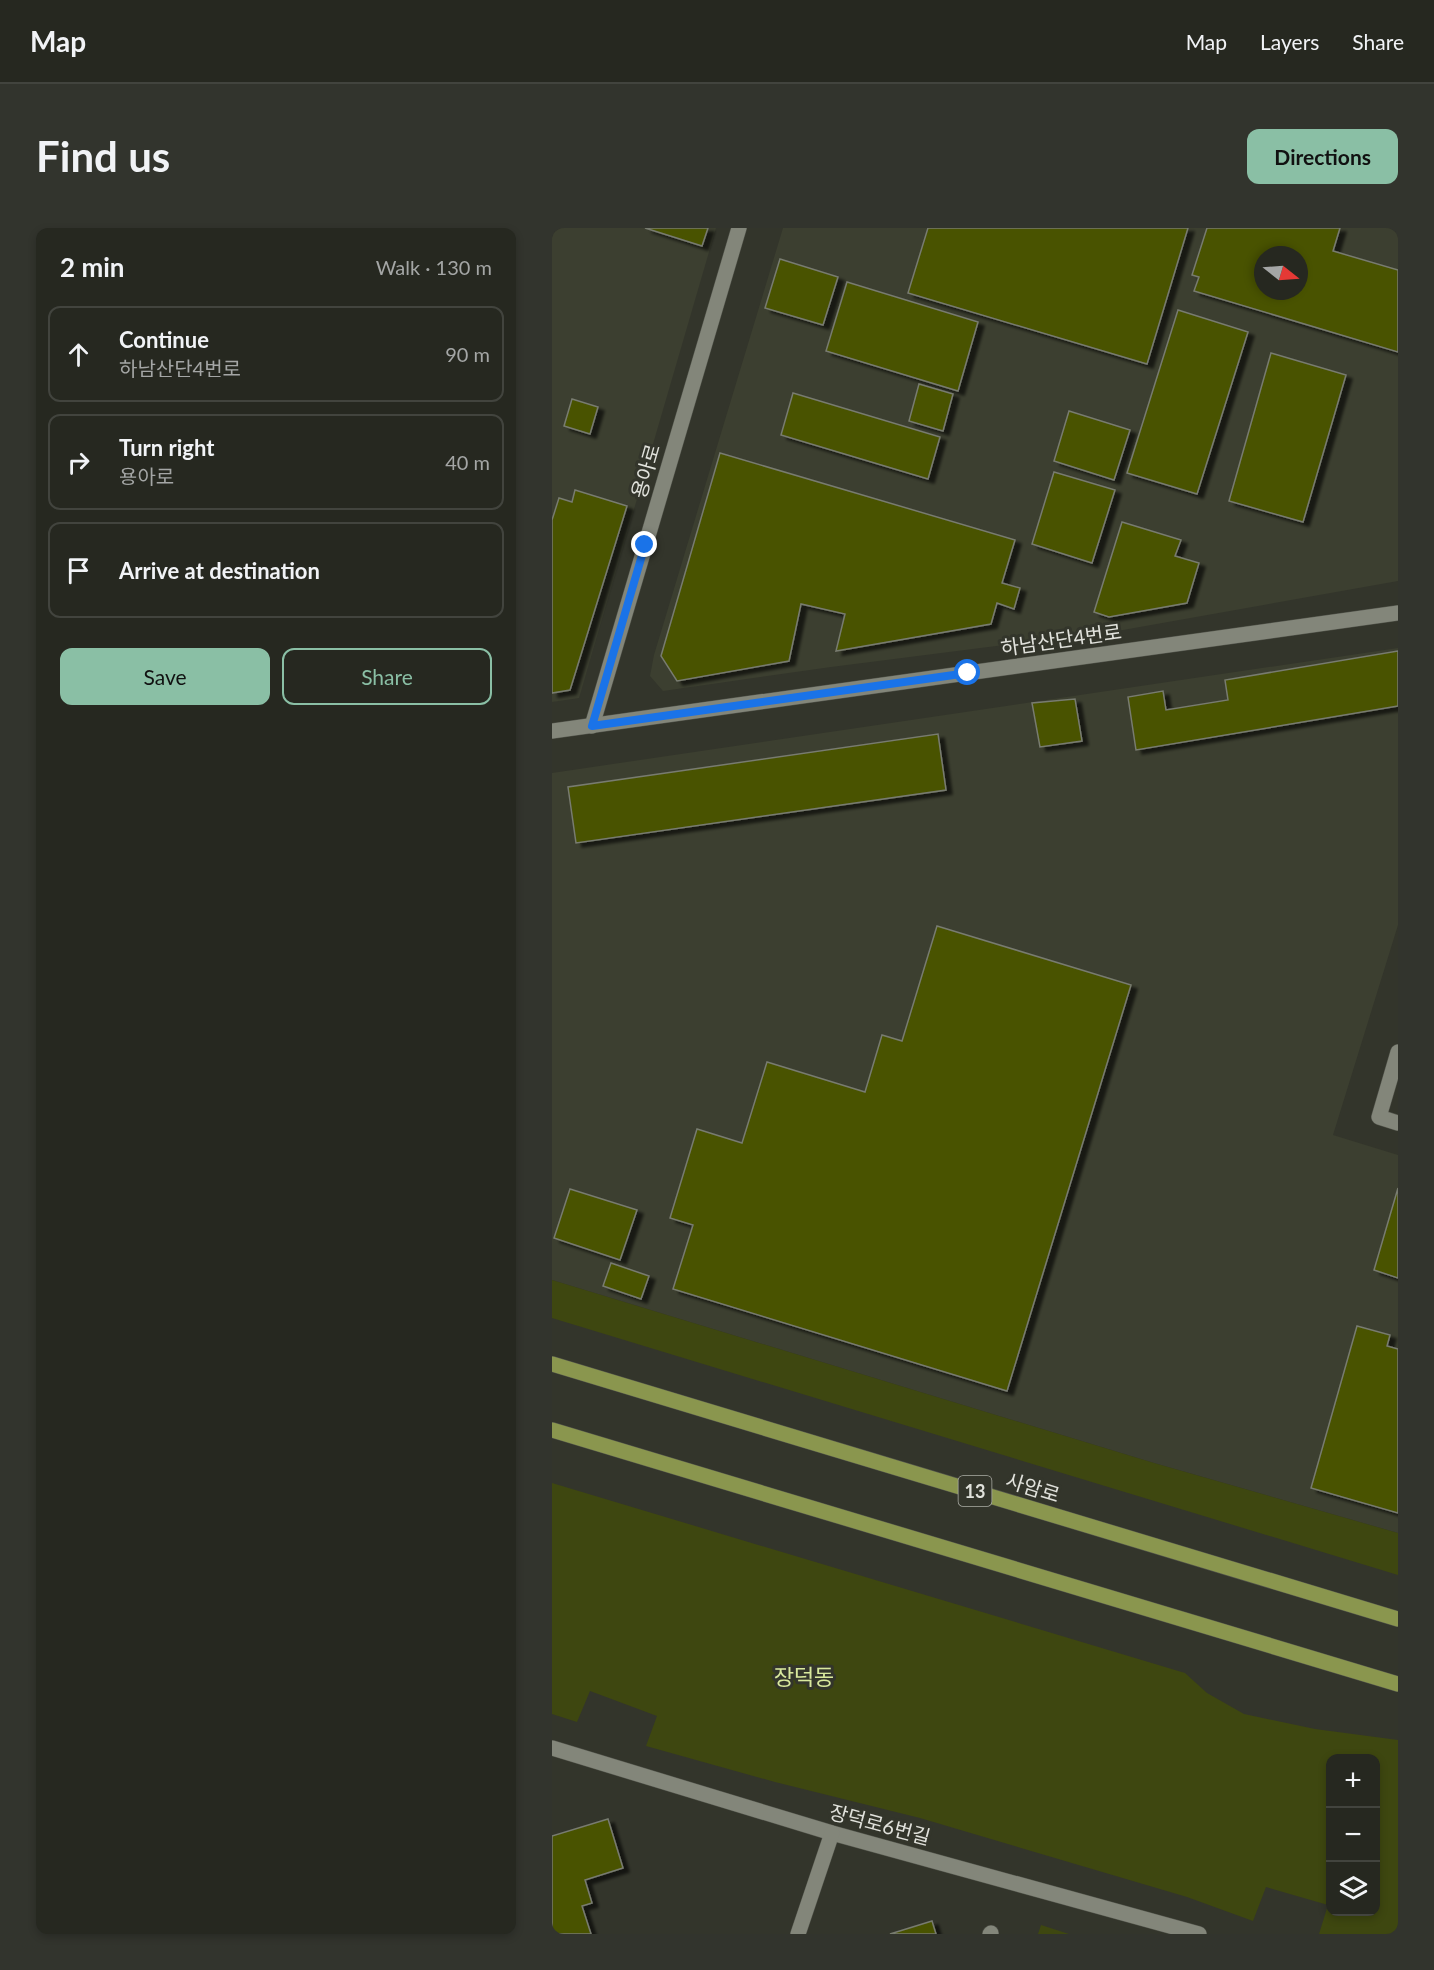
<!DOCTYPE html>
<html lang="en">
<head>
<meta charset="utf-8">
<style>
	:root { --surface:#262820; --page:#32342d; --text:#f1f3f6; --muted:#a4a6a5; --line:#42443e; --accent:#8abfa5 }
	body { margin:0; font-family:Lato,"Noto Sans KR",sans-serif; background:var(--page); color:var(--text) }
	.controls { position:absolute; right:18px; bottom:18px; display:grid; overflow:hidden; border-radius:12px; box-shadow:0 3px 9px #0003 }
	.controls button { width:54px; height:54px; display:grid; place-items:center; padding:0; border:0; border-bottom:2px solid var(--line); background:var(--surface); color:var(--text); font:30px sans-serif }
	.compass { position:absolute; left:702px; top:18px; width:54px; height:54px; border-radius:50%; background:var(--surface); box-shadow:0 3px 9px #0003; rotate:107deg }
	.stop { position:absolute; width:18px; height:18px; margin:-14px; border:4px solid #1a73e8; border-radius:50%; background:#fff }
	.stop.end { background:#1a73e8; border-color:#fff; box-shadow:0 2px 6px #0008 }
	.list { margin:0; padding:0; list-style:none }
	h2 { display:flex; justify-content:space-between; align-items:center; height:78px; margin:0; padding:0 24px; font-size:26px }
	h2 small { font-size:20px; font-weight:400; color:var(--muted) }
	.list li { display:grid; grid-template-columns:39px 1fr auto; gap:18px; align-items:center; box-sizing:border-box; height:96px; margin:0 12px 12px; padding:0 12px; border:2px solid var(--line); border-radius:12px }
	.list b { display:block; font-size:22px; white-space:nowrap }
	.list p { margin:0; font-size:20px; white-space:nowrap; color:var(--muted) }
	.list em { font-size:20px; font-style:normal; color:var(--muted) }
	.actions { display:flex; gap:12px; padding:18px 24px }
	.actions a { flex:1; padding:14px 0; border:2px solid var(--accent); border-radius:12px; text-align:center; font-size:21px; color:var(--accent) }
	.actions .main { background:var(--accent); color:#111 }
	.icon { flex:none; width:33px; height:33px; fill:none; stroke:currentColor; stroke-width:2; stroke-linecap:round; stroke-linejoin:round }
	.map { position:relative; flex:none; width:846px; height:1706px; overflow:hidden; border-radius:12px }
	header { display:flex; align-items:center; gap:36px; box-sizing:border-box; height:84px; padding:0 30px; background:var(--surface); border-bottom:2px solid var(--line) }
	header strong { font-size:28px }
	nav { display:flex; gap:33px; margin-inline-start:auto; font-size:21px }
	.intro { display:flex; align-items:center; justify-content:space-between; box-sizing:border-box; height:144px; padding:0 36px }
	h1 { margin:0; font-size:42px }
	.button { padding:15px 27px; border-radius:12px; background:var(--accent); color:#111; font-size:21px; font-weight:700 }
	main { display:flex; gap:36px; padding:0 36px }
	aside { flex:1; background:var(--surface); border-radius:12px; box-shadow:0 3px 9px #0003 }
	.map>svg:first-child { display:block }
</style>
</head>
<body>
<header>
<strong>Map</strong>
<nav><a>Map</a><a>Layers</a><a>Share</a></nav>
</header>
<div class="intro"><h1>Find us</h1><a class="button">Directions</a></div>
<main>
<aside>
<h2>2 min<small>Walk · 130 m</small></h2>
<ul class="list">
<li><svg class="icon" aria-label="ahead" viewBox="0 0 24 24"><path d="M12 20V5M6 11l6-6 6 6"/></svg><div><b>Continue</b><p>하남산단4번로</p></div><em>90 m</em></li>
<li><svg class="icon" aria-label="right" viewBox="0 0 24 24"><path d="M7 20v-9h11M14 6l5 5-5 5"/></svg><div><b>Turn right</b><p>용아로</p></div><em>40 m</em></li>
<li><svg class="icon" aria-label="arrive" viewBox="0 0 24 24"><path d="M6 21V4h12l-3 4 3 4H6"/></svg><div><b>Arrive at destination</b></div></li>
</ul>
<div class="actions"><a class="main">Save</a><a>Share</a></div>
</aside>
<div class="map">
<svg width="846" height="1706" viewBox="0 0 846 1706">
	<defs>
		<filter id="shadow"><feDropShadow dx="6" dy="4" stdDeviation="1.5" flood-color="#0009"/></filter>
	</defs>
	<rect width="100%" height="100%" fill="#33352b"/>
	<g fill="#3c3f30" fill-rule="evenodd">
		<path d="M 0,0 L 164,0 L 27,470 L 0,474 Z"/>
		<path d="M 231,0 L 846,0 L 846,353 L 571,402 L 279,439 L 111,463 L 98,448 L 102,427 ZM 711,27 L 747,27 L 747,63 L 711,63 Z"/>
		<path d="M 846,420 L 846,697 L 781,907 L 846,927 L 846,1305 L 602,1235 L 0,1052 L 0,545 Z"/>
	</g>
	<g fill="#3e4710" fill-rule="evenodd">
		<path d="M 0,1052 L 602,1235 L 846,1305 L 846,1347 L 0,1090 Z"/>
		<path d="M 0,1255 L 633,1445 L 655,1465 L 692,1486 L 763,1501 L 846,1512 L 846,1706 L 767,1706 L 776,1677 L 714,1659 L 701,1693 L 635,1669 L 368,1590 L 223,1554 L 94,1518 L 105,1488 L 38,1463 L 25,1494 L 0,1486 ZM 824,1530 L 824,1684 L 778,1684 L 778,1530 Z"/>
		<path d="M 489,1697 L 517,1706 L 486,1706 Z"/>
	</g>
	<g fill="#485200" stroke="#787b6f" stroke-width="1.5" fill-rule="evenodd" filter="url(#shadow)">
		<path d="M 93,0 L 156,0 L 150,18 Z"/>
		<path d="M 376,0 L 636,0 L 595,136 L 356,65 Z"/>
		<path d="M 655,0 L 788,0 L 781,23 L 846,42 L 846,124 L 642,63 L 647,49 L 640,47 ZM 711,27 L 747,27 L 747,63 L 711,63 Z"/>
		<path d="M 228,31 L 286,49 L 271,97 L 213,80 Z"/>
		<path d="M 295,54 L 426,94 L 406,163 L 274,123 Z"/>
		<path d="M 626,82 L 696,104 L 645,266 L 575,245 Z"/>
		<path d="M 719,125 L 794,147 L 751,294 L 677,273 Z"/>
		<path d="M 367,156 L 401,166 L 391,203 L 357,193 Z"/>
		<path d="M 241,165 L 388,209 L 376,251 L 229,207 Z"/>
		<path d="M 20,171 L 46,179 L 38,206 L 12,198 Z"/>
		<path d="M 517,183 L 578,202 L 562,252 L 502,233 Z"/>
		<path d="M 168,225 L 463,312 L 450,355 L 468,360 L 462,381 L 445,375 L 439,396 L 284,423 L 293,386 L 249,376 L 237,433 L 125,453 L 109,428 Z"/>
		<path d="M 502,244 L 563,262 L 540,335 L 480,316 Z"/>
		<path d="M 23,262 L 75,278 L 18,462 L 0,465 L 0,292 L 7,270 L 20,274 Z"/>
		<path d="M 570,294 L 629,312 L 623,328 L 647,335 L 635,375 L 557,389 L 542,384 Z"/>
		<path d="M 846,423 L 846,478 L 584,522 L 576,469 L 611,463 L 614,482 L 676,472 L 673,452 Z"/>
		<path d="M 523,471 L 530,513 L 488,519 L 480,475 Z"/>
		<path d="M 386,506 L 394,562 L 24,615 L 16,559 Z"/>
		<path d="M 385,698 L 579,757 L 455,1163 L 121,1061 L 141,997 L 118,990 L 145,901 L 190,915 L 215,834 L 313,864 L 330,807 L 350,813 Z"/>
		<path d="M 846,960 L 846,1050 L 822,1042 Z"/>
		<path d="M 18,961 L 85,982 L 68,1032 L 2,1010 Z"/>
		<path d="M 59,1035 L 97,1048 L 89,1071 L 51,1058 Z"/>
		<path d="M 805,1098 L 838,1107 L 835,1118 L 846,1121 L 846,1285 L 759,1260 Z"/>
		<path d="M 56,1591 L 71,1640 L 33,1652 L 40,1675 L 30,1678 L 39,1706 L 0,1706 L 0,1608 Z"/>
		<path d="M 380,1693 L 384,1706 L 338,1706 Z"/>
	</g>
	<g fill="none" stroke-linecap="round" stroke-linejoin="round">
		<g stroke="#52544b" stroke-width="16">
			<g id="street">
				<path d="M 40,498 L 187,0"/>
				<path d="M 0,503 L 846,385"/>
				<path d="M 846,824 L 827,889 L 846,895"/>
				<path d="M 0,1520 L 280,1605 L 647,1706"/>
				<path d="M 246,1706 L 280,1605"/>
				<path d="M 438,1706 L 439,1705"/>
			</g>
		</g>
		<g stroke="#52544b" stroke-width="16">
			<g id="primary">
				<path d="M 0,1136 L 846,1391"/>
				<path d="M 0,1202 L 846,1456"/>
			</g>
		</g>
		<use href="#street" stroke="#83867a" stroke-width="15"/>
		<use href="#primary" stroke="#8a964e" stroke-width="15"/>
	</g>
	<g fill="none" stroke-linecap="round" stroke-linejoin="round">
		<path stroke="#1a73e8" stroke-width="8" d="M 93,317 L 40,498 L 416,445"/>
	</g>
	<g text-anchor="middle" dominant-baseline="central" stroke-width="6" stroke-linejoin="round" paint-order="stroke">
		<rect fill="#33352b" stroke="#adaea7" stroke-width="1.5" x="406.5" y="1248" width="33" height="30" rx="4.5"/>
		<g font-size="18" font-weight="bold" fill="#e1e2dc">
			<text x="423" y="1263">13</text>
		</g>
		<g font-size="20" fill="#e1e2dc" stroke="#33352b">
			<text transform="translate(93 243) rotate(-74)">용아로</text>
			<text transform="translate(509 411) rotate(-8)">하남산단4번로</text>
			<text transform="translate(481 1259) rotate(17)">사암로</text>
			<text transform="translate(328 1596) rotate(15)">장덕로6번길</text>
		</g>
		<g font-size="22" fill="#d9e99d" stroke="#33352b">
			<text x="252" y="1448">장덕동</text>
		</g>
	</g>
</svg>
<div class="controls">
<button>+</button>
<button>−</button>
<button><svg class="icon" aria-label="layers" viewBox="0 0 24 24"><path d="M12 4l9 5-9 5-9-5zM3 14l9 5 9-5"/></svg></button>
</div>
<svg class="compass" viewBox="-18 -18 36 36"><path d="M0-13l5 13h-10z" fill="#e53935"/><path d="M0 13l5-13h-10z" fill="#a4a6a5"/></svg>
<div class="stop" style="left:416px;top:445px"></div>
<div class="stop end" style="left:93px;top:317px"></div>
</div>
</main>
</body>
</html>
